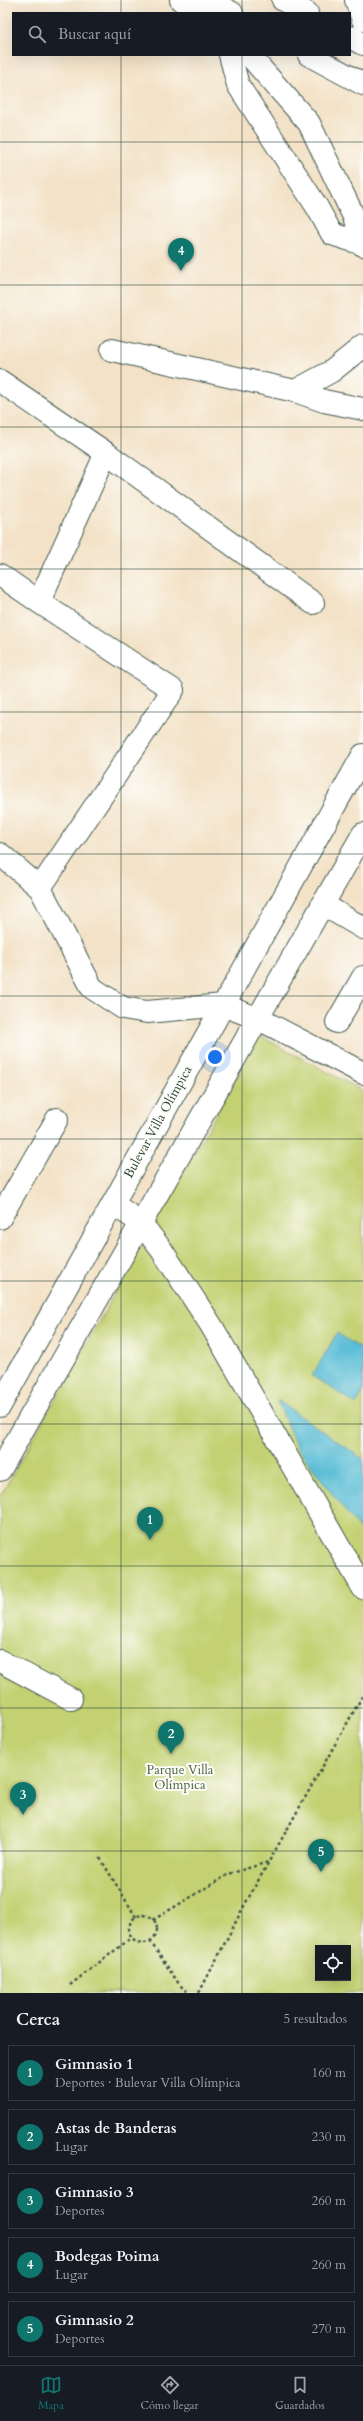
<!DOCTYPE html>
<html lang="es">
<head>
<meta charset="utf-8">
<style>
	:root { --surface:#171b24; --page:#242831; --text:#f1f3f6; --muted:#9ea1a6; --line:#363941; --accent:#0f766e }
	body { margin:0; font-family:Cardo,serif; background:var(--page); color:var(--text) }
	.controls { position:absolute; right:12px; bottom:12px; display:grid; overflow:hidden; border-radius:0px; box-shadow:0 4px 16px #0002 }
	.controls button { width:36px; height:36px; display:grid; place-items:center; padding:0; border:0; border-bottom:1px solid var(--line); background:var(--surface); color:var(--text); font:20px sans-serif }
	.you { position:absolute; left:215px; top:1057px; width:14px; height:14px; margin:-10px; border:3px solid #fff; border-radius:50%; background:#1a73e8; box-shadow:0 0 0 6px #1a73e833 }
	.badge { display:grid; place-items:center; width:26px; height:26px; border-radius:50%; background:var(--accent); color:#fff; font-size:13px; font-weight:700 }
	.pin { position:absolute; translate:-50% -33px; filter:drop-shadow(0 1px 2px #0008) }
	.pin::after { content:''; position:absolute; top:21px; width:14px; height:12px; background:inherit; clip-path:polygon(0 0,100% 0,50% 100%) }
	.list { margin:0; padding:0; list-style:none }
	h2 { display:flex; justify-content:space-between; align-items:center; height:52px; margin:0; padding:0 16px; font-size:17px }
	h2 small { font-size:13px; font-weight:400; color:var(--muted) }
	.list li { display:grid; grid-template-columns:26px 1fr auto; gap:12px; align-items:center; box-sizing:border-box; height:56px; margin:0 8px 8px; padding:0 8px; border:1px solid var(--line); border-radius:0px }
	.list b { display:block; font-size:15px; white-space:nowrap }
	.list p { margin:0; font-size:13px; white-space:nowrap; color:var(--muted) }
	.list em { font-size:13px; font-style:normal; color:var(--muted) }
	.icon { flex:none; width:22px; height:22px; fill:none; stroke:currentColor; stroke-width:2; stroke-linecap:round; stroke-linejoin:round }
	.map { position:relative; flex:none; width:363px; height:1993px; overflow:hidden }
	.search { position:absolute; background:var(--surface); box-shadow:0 4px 16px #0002; left:12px; right:12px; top:12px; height:44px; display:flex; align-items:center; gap:10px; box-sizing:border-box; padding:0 14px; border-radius:0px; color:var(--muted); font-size:15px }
	.sheet { height:372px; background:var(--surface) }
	nav { display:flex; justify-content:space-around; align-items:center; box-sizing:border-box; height:56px; border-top:1px solid var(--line); background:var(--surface); font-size:11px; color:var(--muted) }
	nav a { display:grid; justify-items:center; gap:2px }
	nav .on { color:var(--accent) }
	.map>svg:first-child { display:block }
</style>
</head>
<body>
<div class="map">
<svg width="363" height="1993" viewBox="0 0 363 1993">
	<rect width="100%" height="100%" fill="#fdfcf7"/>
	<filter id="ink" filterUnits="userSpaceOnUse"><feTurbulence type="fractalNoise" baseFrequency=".025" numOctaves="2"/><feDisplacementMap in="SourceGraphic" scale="8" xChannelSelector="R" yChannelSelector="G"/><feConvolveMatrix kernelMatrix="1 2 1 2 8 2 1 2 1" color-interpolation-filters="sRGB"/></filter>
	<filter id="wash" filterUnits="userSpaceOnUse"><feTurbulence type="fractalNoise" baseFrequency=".012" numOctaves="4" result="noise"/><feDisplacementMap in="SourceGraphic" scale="16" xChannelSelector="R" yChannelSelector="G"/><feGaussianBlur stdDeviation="0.9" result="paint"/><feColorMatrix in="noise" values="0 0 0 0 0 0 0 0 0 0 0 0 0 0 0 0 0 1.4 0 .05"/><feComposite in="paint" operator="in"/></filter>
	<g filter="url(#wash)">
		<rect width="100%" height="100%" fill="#f3e2c7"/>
		<path fill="#c3d172" stroke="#718753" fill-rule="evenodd" d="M 260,1036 L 363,1091 L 363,1993 L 0,1993 L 0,1497 ZM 318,1948 L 348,1948 L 348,1978 L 318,1978 Z"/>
		<g fill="#57bcd6" stroke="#3b7c85">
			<path d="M 337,1333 L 363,1350 L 363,1391 L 356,1404 L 312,1376 Z"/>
			<path d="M 277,1400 L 363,1459 L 363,1534 L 296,1446 Z"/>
		</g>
	</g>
	<g filter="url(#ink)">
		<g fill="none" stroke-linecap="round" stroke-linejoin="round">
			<g stroke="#3f564a" stroke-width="24">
				<g id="minor">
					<path d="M 356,0 L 363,20"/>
					<path d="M 230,55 L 238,85 L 317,207 L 332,234 L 363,244"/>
					<path d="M 363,346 L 332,371 L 295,391 L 324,401 L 363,409"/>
					<path d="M 112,350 L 295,391"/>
					<path d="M 0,381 L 106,453 L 39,602 L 173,690 L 40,888"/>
					<path d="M 106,453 L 313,603"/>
					<path d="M 0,575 L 39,602"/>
					<path d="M 0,854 L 40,888 L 92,988 L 123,1008 L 147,1012 L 223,1005 L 259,1019 L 363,1073"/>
					<path d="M 322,904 L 363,928"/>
					<path d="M 337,1022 L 363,977"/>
					<path d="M 113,1204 L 140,1222 L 161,1249 L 211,1325 L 363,1588"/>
					<path d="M 0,1218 L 57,1119"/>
					<path d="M 0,1661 L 71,1699"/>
				</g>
			</g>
			<g stroke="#3f564a" stroke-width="24">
				<g id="major">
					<path d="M 0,1406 L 363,755"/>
					<path d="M 0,1470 L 363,834"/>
				</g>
			</g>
			<g stroke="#3f564a" stroke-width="24">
				<g id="highway">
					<path d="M 181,0 L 197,13"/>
					<path d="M 208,0 L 232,13"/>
					<path d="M 283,0 L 307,13"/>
					<path d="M 350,37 L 363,44"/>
					<path d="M 249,55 L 309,123 L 354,217 L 363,245"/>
					<path d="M 309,55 L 363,84"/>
				</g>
			</g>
			<g stroke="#3f564a" stroke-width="2.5" stroke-dasharray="3 3" stroke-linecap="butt">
				<path d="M 100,1858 L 136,1917"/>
				<circle cx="143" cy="1929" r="14"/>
				<path d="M 153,1920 L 229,1874 L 268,1862"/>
				<path d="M 150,1941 L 179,1984 L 188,1993"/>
				<path d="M 70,1985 L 131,1938"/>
				<path d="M 199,1993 L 245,1904 L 363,1695"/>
			</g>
			<use href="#minor" stroke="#fff" stroke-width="22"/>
			<use href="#major" stroke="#fff" stroke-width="22"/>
			<use href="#highway" stroke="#fff" stroke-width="22"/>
		</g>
	</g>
	<path fill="none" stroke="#1f3d34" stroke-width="1" stroke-opacity="0.55" d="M 121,0 L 121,13M 242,0 L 242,13M 121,55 L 121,1993M 242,55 L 242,1993M 0,142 L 363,142M 0,285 L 363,285M 0,427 L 363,427M 0,569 L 363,569M 0,712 L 363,712M 0,854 L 363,854M 0,996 L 363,996M 0,1139 L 363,1139M 0,1281 L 363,1281M 0,1424 L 363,1424M 0,1566 L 363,1566M 0,1708 L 363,1708M 0,1851 L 363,1851"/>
	<g text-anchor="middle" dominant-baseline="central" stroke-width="4" stroke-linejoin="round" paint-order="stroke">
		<g font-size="13" fill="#1f3d34" stroke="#fdfcf7">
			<text transform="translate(158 1122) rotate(-61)">Bulevar Villa Olímpica</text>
		</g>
		<g font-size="13" fill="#486244" stroke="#fdfcf7">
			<text x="180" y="1770">Parque Villa<tspan x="180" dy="15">Olímpica</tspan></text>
		</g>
	</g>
</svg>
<div class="controls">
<button><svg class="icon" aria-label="locate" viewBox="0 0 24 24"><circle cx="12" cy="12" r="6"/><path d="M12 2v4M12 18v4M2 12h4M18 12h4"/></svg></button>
</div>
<div class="you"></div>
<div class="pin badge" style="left:150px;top:1540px">1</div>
<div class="pin badge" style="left:171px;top:1754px">2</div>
<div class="pin badge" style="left:23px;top:1815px">3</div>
<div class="pin badge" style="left:181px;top:271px">4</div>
<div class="pin badge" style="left:321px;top:1872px">5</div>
<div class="search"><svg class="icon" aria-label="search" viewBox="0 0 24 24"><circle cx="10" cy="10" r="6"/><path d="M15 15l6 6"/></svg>Buscar aquí</div>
</div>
<section class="sheet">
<h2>Cerca<small>5 resultados</small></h2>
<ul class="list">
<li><span class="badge">1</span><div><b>Gimnasio 1</b><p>Deportes · Bulevar Villa Olímpica</p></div><em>160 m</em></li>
<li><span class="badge">2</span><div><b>Astas de Banderas</b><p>Lugar</p></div><em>230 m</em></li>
<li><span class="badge">3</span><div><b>Gimnasio 3</b><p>Deportes</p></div><em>260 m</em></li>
<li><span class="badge">4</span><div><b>Bodegas Poima</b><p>Lugar</p></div><em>260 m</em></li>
<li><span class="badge">5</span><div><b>Gimnasio 2</b><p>Deportes</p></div><em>270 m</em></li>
</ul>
</section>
<nav>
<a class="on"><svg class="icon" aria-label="map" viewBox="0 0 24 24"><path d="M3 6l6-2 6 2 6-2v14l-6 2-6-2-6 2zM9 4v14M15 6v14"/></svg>Mapa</a>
<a><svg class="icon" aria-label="directions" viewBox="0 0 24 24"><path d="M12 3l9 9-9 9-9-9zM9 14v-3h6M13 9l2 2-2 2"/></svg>Cómo llegar</a>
<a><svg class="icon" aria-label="saved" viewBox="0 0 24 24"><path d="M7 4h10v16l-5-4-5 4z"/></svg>Guardados</a>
</nav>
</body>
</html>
